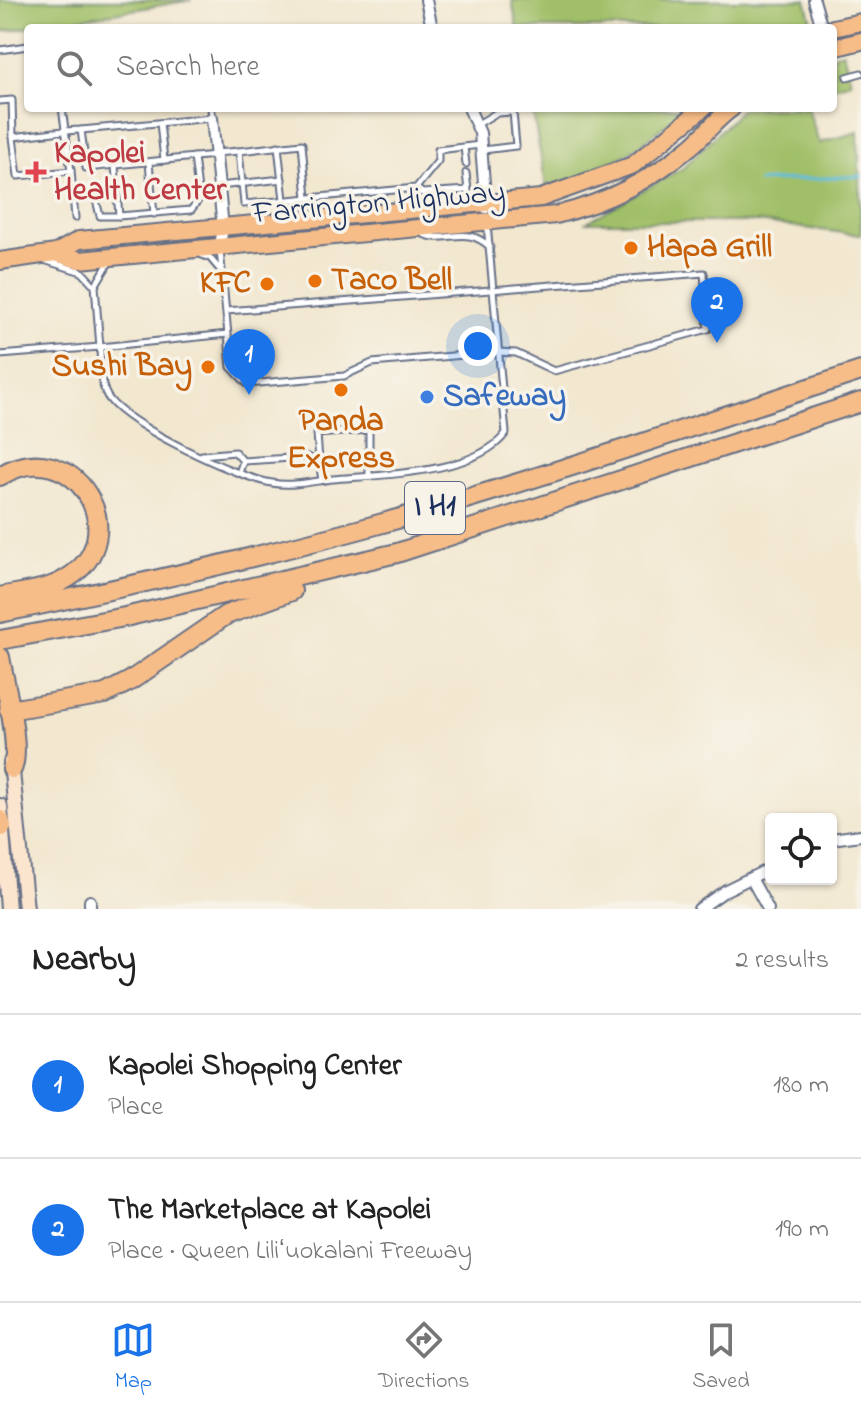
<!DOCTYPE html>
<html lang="en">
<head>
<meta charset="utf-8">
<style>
	:root { --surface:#fff; --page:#f6f6f6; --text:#222; --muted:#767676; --line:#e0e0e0; --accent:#1a73e8 }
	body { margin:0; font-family:"Indie Flower",sans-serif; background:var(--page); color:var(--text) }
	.controls { position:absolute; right:24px; bottom:24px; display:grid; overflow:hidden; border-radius:8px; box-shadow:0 2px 6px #0004 }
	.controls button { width:72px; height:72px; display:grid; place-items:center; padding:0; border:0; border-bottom:2px solid var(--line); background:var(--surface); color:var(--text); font:40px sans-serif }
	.you { position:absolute; left:478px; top:346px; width:28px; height:28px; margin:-20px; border:6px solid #fff; border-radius:50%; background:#1a73e8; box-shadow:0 0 0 12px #1a73e833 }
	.badge { display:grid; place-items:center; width:52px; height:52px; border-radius:50%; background:var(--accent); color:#fff; font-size:26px; font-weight:700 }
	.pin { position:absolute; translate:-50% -66px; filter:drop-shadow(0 2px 4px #0008) }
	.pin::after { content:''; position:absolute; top:42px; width:28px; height:24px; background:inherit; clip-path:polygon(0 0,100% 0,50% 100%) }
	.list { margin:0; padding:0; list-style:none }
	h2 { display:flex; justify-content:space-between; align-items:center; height:104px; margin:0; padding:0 32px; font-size:34px }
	h2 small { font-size:26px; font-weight:400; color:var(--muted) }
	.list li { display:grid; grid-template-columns:52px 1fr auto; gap:24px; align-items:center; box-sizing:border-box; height:144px; padding:0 32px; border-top:2px solid var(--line) }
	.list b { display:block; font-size:30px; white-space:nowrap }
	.list p { margin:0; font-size:26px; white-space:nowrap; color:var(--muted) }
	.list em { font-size:26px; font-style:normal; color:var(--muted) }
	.icon { flex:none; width:44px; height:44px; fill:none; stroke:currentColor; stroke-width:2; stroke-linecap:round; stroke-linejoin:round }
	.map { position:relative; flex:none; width:861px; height:909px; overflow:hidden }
	.search { position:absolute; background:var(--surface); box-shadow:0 2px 6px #0004; left:24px; right:24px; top:24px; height:88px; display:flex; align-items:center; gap:20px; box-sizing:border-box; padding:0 28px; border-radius:8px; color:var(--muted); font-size:30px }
	.sheet { height:392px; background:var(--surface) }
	nav { display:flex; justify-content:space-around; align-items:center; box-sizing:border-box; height:112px; border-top:2px solid var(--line); background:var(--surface); font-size:22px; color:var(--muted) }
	nav a { display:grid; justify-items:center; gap:4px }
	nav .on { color:var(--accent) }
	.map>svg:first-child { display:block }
</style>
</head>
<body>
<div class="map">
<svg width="861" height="909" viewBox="0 0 861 909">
	<rect width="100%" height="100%" fill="#f7f3e8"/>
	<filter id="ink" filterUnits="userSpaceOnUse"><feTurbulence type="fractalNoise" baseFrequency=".0125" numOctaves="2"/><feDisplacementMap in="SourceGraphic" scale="16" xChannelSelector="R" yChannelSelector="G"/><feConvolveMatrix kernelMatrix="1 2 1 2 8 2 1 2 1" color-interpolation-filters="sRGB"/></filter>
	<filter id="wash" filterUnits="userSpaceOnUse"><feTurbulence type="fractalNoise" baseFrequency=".006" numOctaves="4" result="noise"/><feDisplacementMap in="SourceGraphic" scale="32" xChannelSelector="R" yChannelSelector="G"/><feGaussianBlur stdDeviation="1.8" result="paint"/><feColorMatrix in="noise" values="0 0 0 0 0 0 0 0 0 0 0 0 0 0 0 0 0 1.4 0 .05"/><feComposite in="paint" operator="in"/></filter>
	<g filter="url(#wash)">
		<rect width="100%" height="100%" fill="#f2e7cf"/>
		<g fill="#a0bf67" stroke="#5e7762" stroke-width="2">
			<path d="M 0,0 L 192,0 L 0,32 Z"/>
			<path d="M 512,0 L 806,0 L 812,22 L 793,28 L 517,28 Z"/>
			<path d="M 843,52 L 851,82 L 833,87 L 833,55 Z"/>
			<path d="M 532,108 L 684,108 C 644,146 601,176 546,186 Z"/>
			<path d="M 743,108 L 808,108 L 819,143 L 858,132 L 861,235 L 757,222 L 587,222 L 683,168 Z"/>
		</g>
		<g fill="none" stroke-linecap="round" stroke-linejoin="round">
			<path stroke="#5ebddc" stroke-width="3" d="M 758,182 L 861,176"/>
		</g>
	</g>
	<g filter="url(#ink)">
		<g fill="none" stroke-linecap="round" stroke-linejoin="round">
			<g stroke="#666f86" stroke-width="9">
				<g id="lane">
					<path d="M 0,50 L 28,46"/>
					<path d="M 847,77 L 861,73"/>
					<path d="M 0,101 L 12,100 L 13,137"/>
					<path d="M 62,108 L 71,171 L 18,176 L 13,137 C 36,134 58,131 81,130 L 212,118 L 211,108"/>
					<path d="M 160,123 L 164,160"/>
					<path d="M 478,124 L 496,113 L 513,112 L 516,146 L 483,150"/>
					<path d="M 81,130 L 86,168 L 215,155"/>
					<path d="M 278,146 L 284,200"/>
					<path d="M 464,147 L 466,164"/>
					<path d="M 216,153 L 239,151"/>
					<path d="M 149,163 L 154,214"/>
					<path d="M 115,166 L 119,216 L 191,210 L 199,199 L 194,157"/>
					<path d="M 71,171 L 75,218"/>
					<path d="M 219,186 L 282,179"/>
					<path d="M 416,188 L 422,193 L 468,190 L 466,173"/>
					<path d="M 307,198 L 302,144 L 239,151 L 244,204 L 416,188 L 438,161 L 438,150 L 480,145"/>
					<path d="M 96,200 L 100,216 L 119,216"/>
					<path d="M 421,233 C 446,246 464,223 490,247"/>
					<path d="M 220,250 L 231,367 L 247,384 L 344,376 L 372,363 L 498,352 L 516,353 L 554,371 L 708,329 L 704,273 L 226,311"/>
					<path d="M 202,255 L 210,258 L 221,271"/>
					<path d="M 47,261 L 82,272 L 95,286"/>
					<path d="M 228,334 L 100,347 C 101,364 99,387 110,400 C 131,427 238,478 272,483 C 291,487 314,481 333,479 C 380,475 477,474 506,433 L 487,224"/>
					<path d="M 0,355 L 100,347 L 95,286 L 110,261"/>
					<path d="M 202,455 L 235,452 L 243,461 L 239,473"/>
					<path d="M 243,461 L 307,457 L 319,461 L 317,434 L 369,430 L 369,476"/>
					<path d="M 322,480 L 319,461 L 369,458"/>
				</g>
			</g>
			<g stroke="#666f86" stroke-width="14">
				<g id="street">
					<path d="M 426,0 L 432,28"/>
					<path d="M 814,0 L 822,28"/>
					<path d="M 469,108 L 480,133 L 486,208"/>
					<path d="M 212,118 L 223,228 L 220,245"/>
					<path d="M 831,839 L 861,835"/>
					<path d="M 751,878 L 768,909"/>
					<path d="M 90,901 L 90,909"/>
					<path d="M 699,909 L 726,890 L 771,868"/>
				</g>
			</g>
			<g stroke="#666f86" stroke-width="18">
				<g id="secondary">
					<path d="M 11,762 L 26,909"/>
					<path d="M 0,806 L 8,909"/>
				</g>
			</g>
			<g stroke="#666f86" stroke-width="20">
				<g id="primary">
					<path d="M 833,28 L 861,22"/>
					<path d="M 833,48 L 861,41"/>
					<path d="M 56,253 L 79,240 L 541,198 L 633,165 L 703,108"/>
					<path d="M 0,261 L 56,253 L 80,260 L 556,215 C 605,203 651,180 690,147 C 705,135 716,119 732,108"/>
				</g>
			</g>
			<g stroke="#666f86" stroke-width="22">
				<g id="highway">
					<path d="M 0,476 C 73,430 138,537 66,579 C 47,591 22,592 0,597"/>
					<path d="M 0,613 C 123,588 244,561 365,528 C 532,482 696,425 861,371"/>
					<path d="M 0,640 L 125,617 L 397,553 L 861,402"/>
					<path d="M 0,657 C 4,681 22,749 12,769"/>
					<path d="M 9,710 L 105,694 L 130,681 L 226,615 L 292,591"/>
					<path d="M 0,820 L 2,827"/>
				</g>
			</g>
			<use href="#lane" stroke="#fff" stroke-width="5"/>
			<use href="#street" stroke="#fff" stroke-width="10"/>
			<use href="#secondary" stroke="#fce5cf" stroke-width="14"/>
			<use href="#primary" stroke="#f7bd88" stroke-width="16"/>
			<use href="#highway" stroke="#f7bd88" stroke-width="18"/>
		</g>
	</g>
	<path fill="#e0444e" stroke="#f7f3e8" stroke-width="3" d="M32 160h8v8h8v8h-8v8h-8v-8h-8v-8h8z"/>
	<g fill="#e8710a" stroke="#f7f3e8" stroke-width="3">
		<circle cx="631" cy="248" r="8"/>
		<circle cx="315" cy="281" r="8"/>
		<circle cx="267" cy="284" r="8"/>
		<circle cx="208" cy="367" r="8"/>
		<circle cx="341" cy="390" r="8"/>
	</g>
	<circle fill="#3f7fe0" stroke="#f7f3e8" stroke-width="3" cx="427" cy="397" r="8"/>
	<g text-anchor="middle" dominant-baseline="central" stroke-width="7" stroke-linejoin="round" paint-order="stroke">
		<rect fill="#f7f3e8" stroke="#5d6a87" stroke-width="2" x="405" y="482" width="60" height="52" rx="6"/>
		<g font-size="30" font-weight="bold" fill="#1b2f5e">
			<text x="435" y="508">I H1</text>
		</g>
		<g font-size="32" font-weight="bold" fill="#be3a42" stroke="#f7f3e8" text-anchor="start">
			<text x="54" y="154">Kapolei<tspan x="54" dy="37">Health Center</tspan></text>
		</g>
		<g font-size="32" fill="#1b2f5e" stroke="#f7f3e8">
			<text transform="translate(379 204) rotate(-5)">Farrington Highway</text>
		</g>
		<g font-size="32" font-weight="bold" fill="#c56008" stroke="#f7f3e8" text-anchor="start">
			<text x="647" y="248">Hapa Grill</text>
			<text x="331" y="281">Taco Bell</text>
			<text x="251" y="284" text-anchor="end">KFC</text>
			<text x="192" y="367" text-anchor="end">Sushi Bay</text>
			<text x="341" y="422" text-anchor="middle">Panda<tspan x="341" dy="37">Express</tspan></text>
		</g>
		<g font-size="32" font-weight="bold" fill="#366cbe" stroke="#f7f3e8" text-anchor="start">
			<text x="443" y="397">Safeway</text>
		</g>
	</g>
</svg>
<div class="controls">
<button><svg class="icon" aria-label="locate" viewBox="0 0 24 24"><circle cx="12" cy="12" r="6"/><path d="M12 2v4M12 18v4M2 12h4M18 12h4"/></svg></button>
</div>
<div class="you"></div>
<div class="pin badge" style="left:249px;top:395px">1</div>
<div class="pin badge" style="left:717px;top:343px">2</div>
<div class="search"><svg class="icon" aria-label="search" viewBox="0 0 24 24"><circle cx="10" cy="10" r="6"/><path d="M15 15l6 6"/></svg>Search here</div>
</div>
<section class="sheet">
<h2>Nearby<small>2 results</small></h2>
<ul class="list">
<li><span class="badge">1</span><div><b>Kapolei Shopping Center</b><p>Place</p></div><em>180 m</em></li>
<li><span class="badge">2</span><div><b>The Marketplace at Kapolei</b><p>Place · Queen Liliʻuokalani Freeway</p></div><em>190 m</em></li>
</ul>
</section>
<nav>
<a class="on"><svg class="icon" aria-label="map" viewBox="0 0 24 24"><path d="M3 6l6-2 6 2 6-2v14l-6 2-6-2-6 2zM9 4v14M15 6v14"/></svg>Map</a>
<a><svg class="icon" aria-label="directions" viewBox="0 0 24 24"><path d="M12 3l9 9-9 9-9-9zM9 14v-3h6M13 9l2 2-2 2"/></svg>Directions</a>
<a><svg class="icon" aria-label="saved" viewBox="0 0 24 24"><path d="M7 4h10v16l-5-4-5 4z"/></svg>Saved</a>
</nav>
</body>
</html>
